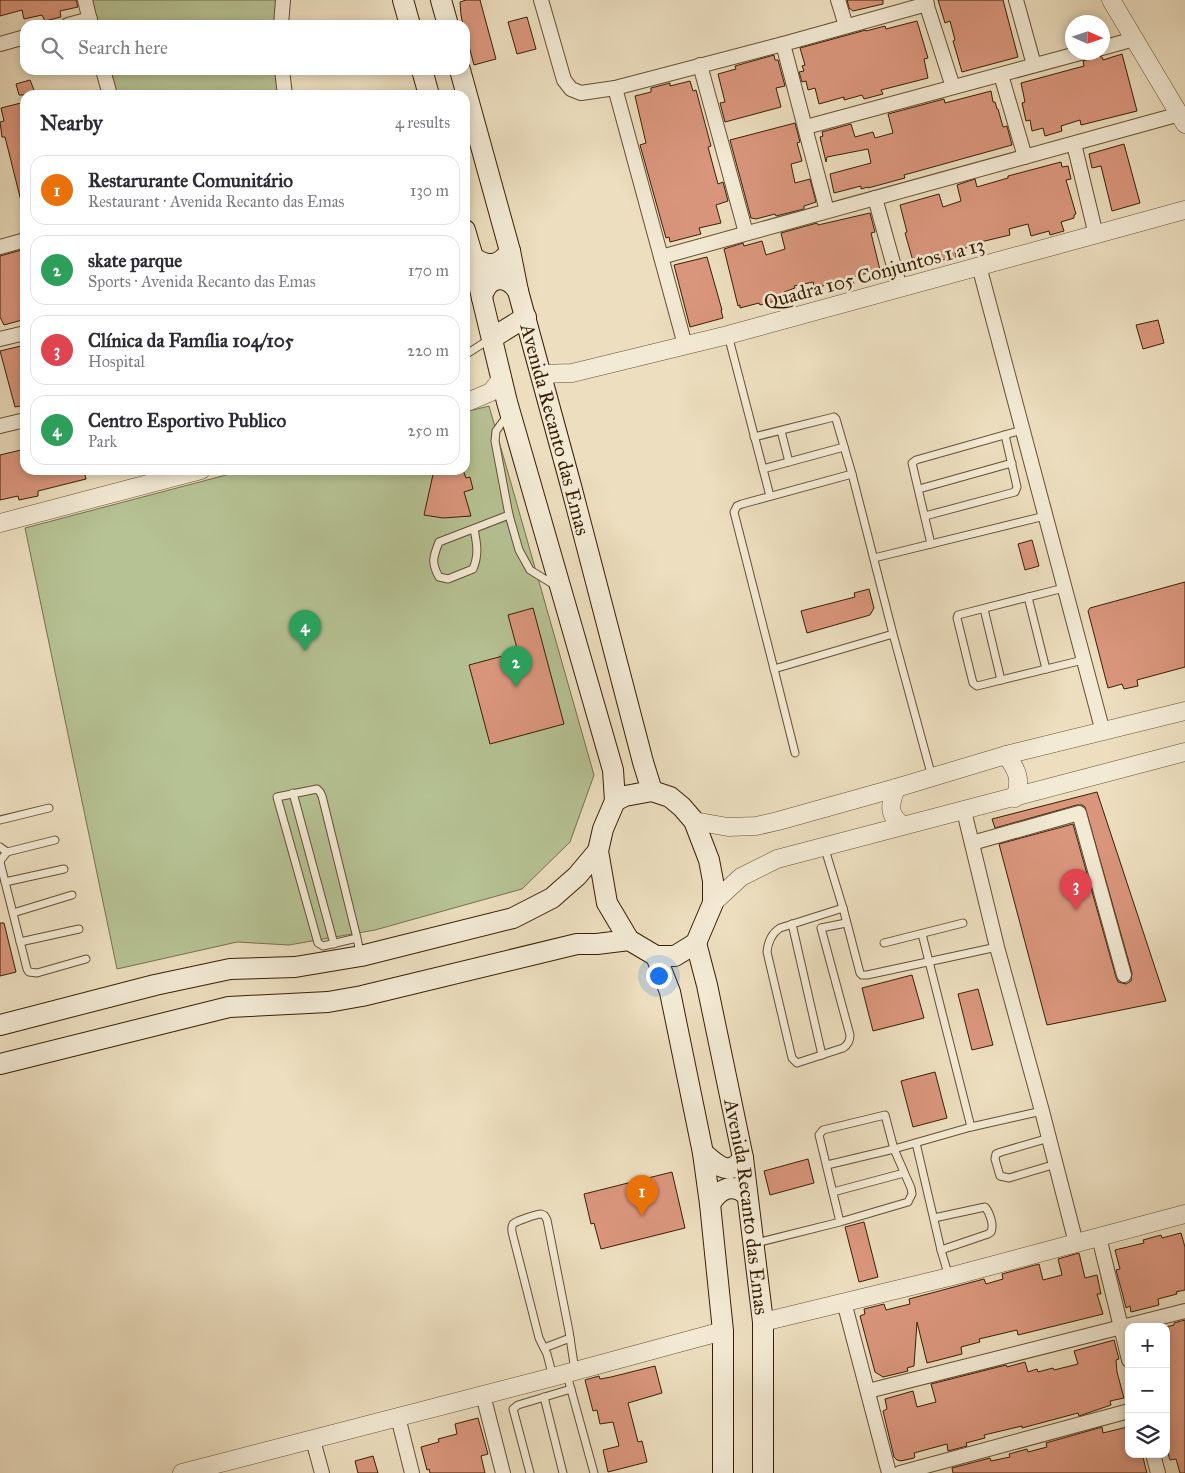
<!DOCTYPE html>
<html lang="en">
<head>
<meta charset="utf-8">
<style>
	:root { --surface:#fff; --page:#f7f7f7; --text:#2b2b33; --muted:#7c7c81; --line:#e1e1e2; --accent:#8f2418 }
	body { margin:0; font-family:"IM FELL Great Primer",serif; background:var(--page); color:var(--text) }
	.controls { position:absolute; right:15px; bottom:15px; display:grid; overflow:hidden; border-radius:10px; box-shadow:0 2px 8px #0003 }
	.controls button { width:45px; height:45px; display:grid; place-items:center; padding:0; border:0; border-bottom:1px solid var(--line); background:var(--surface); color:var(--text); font:25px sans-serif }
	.compass { position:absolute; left:1065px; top:15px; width:45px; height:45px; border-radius:50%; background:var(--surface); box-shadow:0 2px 8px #0003; rotate:93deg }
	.you { position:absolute; left:658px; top:975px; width:18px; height:18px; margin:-12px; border:4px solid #fff; border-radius:50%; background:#1a73e8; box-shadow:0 0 0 8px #1a73e833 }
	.badge { display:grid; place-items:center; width:32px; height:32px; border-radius:50%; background:var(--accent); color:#fff; font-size:16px; font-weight:700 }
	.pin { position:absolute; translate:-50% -41px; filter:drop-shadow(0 1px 2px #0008) }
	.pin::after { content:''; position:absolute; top:26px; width:18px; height:15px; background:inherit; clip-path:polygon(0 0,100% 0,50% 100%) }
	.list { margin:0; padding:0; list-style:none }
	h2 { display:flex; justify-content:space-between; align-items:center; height:65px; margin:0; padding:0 20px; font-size:21px }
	h2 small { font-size:16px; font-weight:400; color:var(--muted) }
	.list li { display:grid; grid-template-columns:32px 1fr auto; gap:15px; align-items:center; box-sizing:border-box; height:70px; margin:0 10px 10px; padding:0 10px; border:1px solid var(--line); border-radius:15px }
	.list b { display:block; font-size:19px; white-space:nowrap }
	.list p { margin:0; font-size:16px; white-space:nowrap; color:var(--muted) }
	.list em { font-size:16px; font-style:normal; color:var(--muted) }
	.icon { flex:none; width:28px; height:28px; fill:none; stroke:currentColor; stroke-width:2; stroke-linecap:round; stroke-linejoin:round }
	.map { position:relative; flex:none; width:1185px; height:1473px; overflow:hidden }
	.search { position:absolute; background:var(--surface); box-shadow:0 2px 8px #0003; left:20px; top:20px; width:450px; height:55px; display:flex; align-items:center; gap:12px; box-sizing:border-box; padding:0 18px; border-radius:15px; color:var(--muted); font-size:19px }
	.panel { position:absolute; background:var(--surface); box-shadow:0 2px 8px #0003; left:20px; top:90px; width:450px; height:385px; border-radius:15px }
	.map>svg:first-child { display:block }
</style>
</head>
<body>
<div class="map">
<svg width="1185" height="1473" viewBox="0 0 1185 1473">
	<rect width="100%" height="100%" fill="#ecdebf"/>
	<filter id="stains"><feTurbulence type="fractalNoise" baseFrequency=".004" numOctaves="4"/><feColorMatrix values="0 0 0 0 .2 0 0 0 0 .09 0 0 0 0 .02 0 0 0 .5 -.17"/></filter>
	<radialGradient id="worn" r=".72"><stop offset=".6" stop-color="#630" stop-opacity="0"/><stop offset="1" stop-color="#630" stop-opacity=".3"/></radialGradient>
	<g fill="#b6c294" stroke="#76704c">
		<path d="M 92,0 L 276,0 L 276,25 L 98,25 Z"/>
		<path d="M 109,70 L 275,70 L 278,95 L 116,95 Z"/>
		<path d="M 489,406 L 594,775 L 570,842 L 522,889 L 375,930 L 289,945 L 237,942 L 117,969 L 25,528 L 245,470 L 465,470 L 465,412 Z"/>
	</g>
	<g fill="#da967d" stroke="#371f03">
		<path d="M 0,0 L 76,0 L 78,7 L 60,11 L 61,17 L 45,21 L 42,15 L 24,19 L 22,10 L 0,16 Z"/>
		<path d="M 466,0 L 480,0 L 496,59 L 474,65 L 465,31 L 465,25 L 463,25 L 461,15 L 460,2 Z"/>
		<path d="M 847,0 L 883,0 L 883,4 L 853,11 L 849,8 Z"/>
		<path d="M 938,0 L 1003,0 L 1018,57 L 962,72 L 953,41 L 955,40 L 950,21 L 945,23 Z"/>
		<path d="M 527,17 L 536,49 L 517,54 L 508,22 Z"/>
		<path d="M 917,21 L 928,58 L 924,59 L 928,78 L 881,90 L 883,94 L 864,99 L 862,95 L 844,100 L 844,97 L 819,104 L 815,88 L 808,90 L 806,81 L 802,82 L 799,72 L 804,71 L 802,66 L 805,65 L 800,48 L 866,30 L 866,31 L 885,26 L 886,29 Z"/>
		<path d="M 1122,54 L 1137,111 L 1081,125 L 1080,120 L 1061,126 L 1062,131 L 1045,136 L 1043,128 L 1032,131 L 1030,120 L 1026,121 L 1022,103 L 1025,102 L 1021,83 L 1084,66 L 1083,61 L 1099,56 L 1102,57 L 1103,60 Z"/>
		<path d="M 774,55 L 775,60 L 778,60 L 785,86 L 776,88 L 781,107 L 725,122 L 720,103 L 725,102 L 718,74 L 736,69 L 735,66 Z"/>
		<path d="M 30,80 L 36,95 L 19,95 L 16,84 Z"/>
		<path d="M 690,81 L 693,91 L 696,90 L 711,146 L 708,147 L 718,184 L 723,182 L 728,201 L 716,205 L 721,223 L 699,228 L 701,234 L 670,242 L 669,237 L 666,238 L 640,145 L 646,143 L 635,96 L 651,92 L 651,88 L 670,83 L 670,86 Z"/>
		<path d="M 991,91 L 993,102 L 995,102 L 997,109 L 998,109 L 1003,127 L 1007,126 L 1012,145 L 904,175 L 905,178 L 868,188 L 868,187 L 861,189 L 861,186 L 834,193 L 830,174 L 871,163 L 868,149 L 827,157 L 826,162 L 820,137 L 823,136 L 822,132 L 851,124 L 855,137 L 873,132 L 875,138 L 893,133 L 888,114 L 944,99 L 945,103 Z"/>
		<path d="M 25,102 L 25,200 L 21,201 L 5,137 L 2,137 L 0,122 L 4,121 L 1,108 Z"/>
		<path d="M 795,123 L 800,142 L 797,143 L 802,161 L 791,164 L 795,183 L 810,179 L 816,202 L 804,206 L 804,209 L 776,216 L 775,214 L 756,219 L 751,218 L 730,140 Z"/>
		<path d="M 1124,144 L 1140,203 L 1112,211 L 1101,166 L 1092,168 L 1089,154 Z"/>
		<path d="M 1061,162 L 1062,167 L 1068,166 L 1071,179 L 1066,180 L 1076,214 L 1074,215 L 1074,218 L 1061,222 L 1064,231 L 1050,235 L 1049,231 L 1031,236 L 1028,224 L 1009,229 L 1010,235 L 972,244 L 973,246 L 955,251 L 956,257 L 938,261 L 936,255 L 913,261 L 905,233 L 907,232 L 900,205 L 939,194 L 943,207 L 961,201 L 957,185 L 975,179 L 977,187 L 1008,178 L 1008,176 Z"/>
		<path d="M 870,213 L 875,232 L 871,233 L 880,270 L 852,277 L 854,284 L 835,289 L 834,283 L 815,288 L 813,282 L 794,286 L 795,288 L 784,292 L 785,295 L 778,298 L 779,300 L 760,305 L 759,303 L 740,308 L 740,305 L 738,306 L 724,249 L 743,243 L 744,246 L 762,241 L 766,255 L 785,249 L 781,233 L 817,223 L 818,225 Z"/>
		<path d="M 25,249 L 25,315 L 20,316 L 22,320 L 4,325 L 0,317 L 0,256 Z"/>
		<path d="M 707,257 L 722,310 L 721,310 L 723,318 L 690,327 L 674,265 Z"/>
		<path d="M 1158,320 L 1164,343 L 1143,349 L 1136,325 Z"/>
		<path d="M 25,345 L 25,405 L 15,407 L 0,351 Z"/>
		<path d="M 25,449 L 25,470 L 84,470 L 86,479 L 38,491 L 38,496 L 19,500 L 18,496 L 0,500 L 0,455 Z"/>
		<path d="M 434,470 L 463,470 L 466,478 L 470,477 L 473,489 L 464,492 L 471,516 L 443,518 L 424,515 Z"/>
		<path d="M 1032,540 L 1039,566 L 1025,570 L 1018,544 Z"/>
		<path d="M 1185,582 L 1185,667 L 1137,680 L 1138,686 L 1124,689 L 1122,684 L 1108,688 L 1088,611 L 1090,608 Z"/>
		<path d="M 869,589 L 874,608 L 870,615 L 807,633 L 801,611 L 855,597 L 854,593 Z"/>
		<path d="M 533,608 L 564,724 L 490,744 L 469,665 L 518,652 L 508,615 Z"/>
		<path d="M 1097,792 L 1166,1001 L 1047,1025 L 999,844 L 1073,824 L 1116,977 L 1118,982 L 1126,984 L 1131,981 L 1132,973 L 1085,807 L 1082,805 L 1077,805 L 995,828 L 992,819 Z"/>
		<path d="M 0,923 L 4,923 L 16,972 L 0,976 Z"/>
		<path d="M 912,975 L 924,1018 L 873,1031 L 862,988 Z"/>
		<path d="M 978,989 L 993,1045 L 972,1050 L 958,994 Z"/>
		<path d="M 935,1072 L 947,1118 L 913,1127 L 901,1081 Z"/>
		<path d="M 808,1159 L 814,1183 L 770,1195 L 764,1171 Z"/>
		<path d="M 672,1172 L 685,1228 L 601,1249 L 594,1223 L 591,1224 L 584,1194 Z"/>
		<path d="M 864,1222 L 878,1277 L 859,1282 L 845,1227 Z"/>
		<path d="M 1181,1233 L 1185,1247 L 1185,1290 L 1176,1292 L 1177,1294 L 1158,1299 L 1159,1305 L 1131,1312 L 1130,1306 L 1126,1308 L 1122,1292 L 1116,1270 L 1120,1269 L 1115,1250 L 1144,1243 L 1143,1240 L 1161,1235 L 1162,1238 Z"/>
		<path d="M 1079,1253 L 1085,1278 L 1097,1275 L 1101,1294 L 1097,1294 L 1103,1314 L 1018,1335 L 1017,1330 L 979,1339 L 980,1342 L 961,1347 L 962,1354 L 927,1363 L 917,1322 L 914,1366 L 907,1368 L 908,1371 L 883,1377 L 875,1372 L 860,1316 L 865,1314 L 864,1309 L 884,1304 L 886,1310 L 910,1304 L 909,1299 L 984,1279 L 986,1284 L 1003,1279 L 1002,1274 L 1039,1264 L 1043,1280 L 1062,1275 L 1058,1259 Z"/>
		<path d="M 1185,1320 L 1185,1473 L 1180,1473 L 1176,1459 L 1170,1460 L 1166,1446 L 1166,1327 L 1174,1325 L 1174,1323 Z"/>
		<path d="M 1114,1340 L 1119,1359 L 1116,1360 L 1117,1372 L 1124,1398 L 1110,1401 L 1111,1405 L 1079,1416 L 1078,1413 L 1022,1428 L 1022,1426 L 984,1435 L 985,1438 L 966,1443 L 967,1446 L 948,1451 L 947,1444 L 914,1453 L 915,1457 L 914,1458 L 901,1461 L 897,1460 L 894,1457 L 883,1411 L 887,1409 L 885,1399 L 913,1391 L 917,1407 L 936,1402 L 931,1384 L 1006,1365 L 1007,1367 L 1025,1362 L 1028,1372 L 1037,1369 L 1038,1372 L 1053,1368 L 1054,1370 L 1078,1364 L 1074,1351 Z"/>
		<path d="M 655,1366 L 662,1393 L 628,1403 L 638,1442 L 642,1441 L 647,1462 L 608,1472 L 603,1450 L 619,1446 L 613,1422 L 600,1424 L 597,1410 L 593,1411 L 585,1380 L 599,1376 L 600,1379 L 611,1377 Z"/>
		<path d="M 478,1418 L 488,1454 L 481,1456 L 485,1473 L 430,1473 L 429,1469 L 427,1470 L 421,1447 L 439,1442 L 438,1439 L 457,1434 L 455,1424 Z"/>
		<path d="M 1102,1427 L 1103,1433 L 1127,1427 L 1129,1435 L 1129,1454 L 1142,1454 L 1147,1473 L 953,1473 L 952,1468 L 990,1458 L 991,1461 L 1010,1457 L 1009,1454 L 1027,1449 L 1028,1452 L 1047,1447 L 1046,1443 Z"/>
		<path d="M 373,1456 L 378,1473 L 358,1473 L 355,1461 Z"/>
	</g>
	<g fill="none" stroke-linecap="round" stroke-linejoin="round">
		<g stroke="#644f32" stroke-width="9">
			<g id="service">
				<path d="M 728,335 L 770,496"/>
				<path d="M 465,355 L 490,339"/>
				<path d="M 507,416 L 496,431 L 495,441 L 509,515 L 519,550 L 530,570 L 556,586"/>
				<path d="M 781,431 L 789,462"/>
				<path d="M 754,437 L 834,417 L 836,419 L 852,474"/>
				<path d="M 763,469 L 844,447"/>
				<path d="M 919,489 L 1012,463"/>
				<path d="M 925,516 L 1015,492 L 1017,487 L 1005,435"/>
				<path d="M 474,529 C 477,544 479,555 473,569 L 448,579 L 439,577 C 431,563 433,557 439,542 L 509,515"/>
				<path d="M 931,544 L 912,463 L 916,460 L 1022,430"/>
				<path d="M 874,558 L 1045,516"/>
				<path d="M 1064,588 L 958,615 L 957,618 L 973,683 L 977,686 L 1083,660"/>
				<path d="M 1028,597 L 1046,669"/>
				<path d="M 984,609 L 1001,680"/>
				<path d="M 893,634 L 774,669 L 734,512 L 737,506 L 742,504 L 852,474 L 893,634 L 932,777"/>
				<path d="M 774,669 L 795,753"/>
				<path d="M 293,793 L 334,944"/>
				<path d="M 0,820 L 49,808"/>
				<path d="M 824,846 L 843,908 L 860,973 L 862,975 L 867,975 L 997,947"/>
				<path d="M 0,847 L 7,852"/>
				<path d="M 0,861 L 7,852 L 55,840"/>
				<path d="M 0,862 L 27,969 L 29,972 L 37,973 L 86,959"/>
				<path d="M 5,882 L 64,869"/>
				<path d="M 843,908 L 780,928 C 772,933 768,942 767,952 L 792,1058 L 797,1063 L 843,1048 C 848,1045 850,1041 850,1035 L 821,928 L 846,923"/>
				<path d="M 13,913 L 72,895"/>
				<path d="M 792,924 L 822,1055"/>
				<path d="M 922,934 L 971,1127"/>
				<path d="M 357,938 L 323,946 L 318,943 L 277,797 L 317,789 L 320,792 L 322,796 L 357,938 L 360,953"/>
				<path d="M 20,942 L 79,929"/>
				<path d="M 884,943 L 963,923"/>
				<path d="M 1049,1138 L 1001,1152 L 996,1154 L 995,1159 L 1000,1176 L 1009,1178 L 1056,1164"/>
				<path d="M 916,1143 L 941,1250 L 949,1277"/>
				<path d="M 827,1165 L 894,1149 L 971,1127 L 1042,1111"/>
				<path d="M 833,1192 L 904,1173"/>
				<path d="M 934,1218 L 985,1207 C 990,1213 994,1225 991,1232 L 988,1234 L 941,1250"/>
				<path d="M 756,1243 L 840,1222 L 908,1202 L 912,1194 L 911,1188 L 894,1149 L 885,1115 L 823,1130 L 819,1135 L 840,1222"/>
				<path d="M 544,1348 L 570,1338"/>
				<path d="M 567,1375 L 594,1473"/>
				<path d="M 553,1377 L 547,1354 L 539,1338 L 512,1232 C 512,1229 511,1227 513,1224 C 516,1221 537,1214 541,1214 C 545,1215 545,1216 547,1220 L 569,1331 L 575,1371"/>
				<path d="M 544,1397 L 563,1473"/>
				<path d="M 530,1473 L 513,1409 L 518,1405 L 571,1389"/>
			</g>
		</g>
		<g stroke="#644f32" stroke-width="16">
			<g id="minor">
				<path d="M 85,0 L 91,25"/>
				<path d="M 541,0 L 564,80 L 571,89 L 581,93 L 615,88 L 783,44 L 927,4"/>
				<path d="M 838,0 L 846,26"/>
				<path d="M 925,0 L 953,87"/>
				<path d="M 1016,0 L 1034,65"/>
				<path d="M 68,25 L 90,19"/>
				<path d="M 281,25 L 283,0"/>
				<path d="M 0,44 L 25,37"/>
				<path d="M 783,44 L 827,211"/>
				<path d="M 1102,48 L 1134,39"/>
				<path d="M 700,65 L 746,233"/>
				<path d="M 103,70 L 110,95"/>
				<path d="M 282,70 L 285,95"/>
				<path d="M 1001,75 L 1025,157"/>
				<path d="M 615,88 L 685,345"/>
				<path d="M 806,127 L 1084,52"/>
				<path d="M 1074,144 L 1096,235"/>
				<path d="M 875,198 L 900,288"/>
				<path d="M 0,247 L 25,240"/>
				<path d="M 661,257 L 1180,114"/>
				<path d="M 979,266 L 1103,732"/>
				<path d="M 0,339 L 25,333"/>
				<path d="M 0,426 L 25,420"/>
				<path d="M 964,811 L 997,947 L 1042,1111 L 1076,1243"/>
				<path d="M 972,843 L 1079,813 L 1124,975"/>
				<path d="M 1099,1237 L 1129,1360"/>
				<path d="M 844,1302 L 889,1473"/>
				<path d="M 868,1391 L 1185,1311"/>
				<path d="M 483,1395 L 503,1473"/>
				<path d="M 398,1417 L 412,1473"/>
				<path d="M 313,1440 L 322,1473"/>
				<path d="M 1153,1454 L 1158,1473"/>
				<path d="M 900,1473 L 1129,1411"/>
			</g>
		</g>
		<g stroke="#644f32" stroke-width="19">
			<g id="tertiary">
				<path d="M 1111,0 L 1185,124"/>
				<path d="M 541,374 L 572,373 L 728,335 L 1185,210"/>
				<path d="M 465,403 L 491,392 L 502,378"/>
				<path d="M 0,523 L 201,470"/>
				<path d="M 1006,755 C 1017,770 1022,779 1015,798"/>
				<path d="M 896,788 C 890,804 887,815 903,825"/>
				<path d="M 694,821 L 728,827 L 756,826 L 778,821 L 896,788 L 1006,755 L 1185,711"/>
				<path d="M 713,903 L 741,877 L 777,859 L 1185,752"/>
				<path d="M 763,1322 L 949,1277 L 1185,1214"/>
				<path d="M 182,1473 L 553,1377 L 723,1331"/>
			</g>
		</g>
		<g stroke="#371f03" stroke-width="22">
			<g id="secondary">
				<path d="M 403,0 L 410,25"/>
				<path d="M 441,0 L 448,25"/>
				<path d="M 422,70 L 429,95"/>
				<path id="s1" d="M 460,70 L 510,251 L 518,291 L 571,486 L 643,762 L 652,791"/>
				<path d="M 465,230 L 473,257 L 482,298 L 507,402 L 613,770 L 615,801"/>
				<path d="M 473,257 C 488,268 500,266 510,251"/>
				<path d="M 482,298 C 486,277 506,272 518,291"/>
				<path d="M 492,338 L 526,317"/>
				<path d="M 652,791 L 670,797 L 682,807 L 694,821 L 709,860 L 713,881 L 713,903 L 696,943 L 675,956 L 656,956 L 629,940 L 607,903 L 598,851 L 603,829 L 615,801 L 625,796 Z"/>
				<path id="s2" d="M 696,943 L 707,985 L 743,1158 L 763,1322 L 763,1473"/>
				<path d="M 656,956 L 670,992 L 703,1153 L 710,1204 L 723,1331 L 723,1473"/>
				<path d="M 0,1025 L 155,985 L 230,969 L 295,967 L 361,956 L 513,918 L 552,898 L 577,876 L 598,851"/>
				<path d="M 0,1064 L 229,1007 L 328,1002 L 362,996 L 577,944 L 597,944 L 629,940"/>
				<path d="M 703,1153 C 717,1165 729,1178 743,1158"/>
				<path d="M 710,1204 C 719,1189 732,1182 747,1195"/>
			</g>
		</g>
		<use href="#service" stroke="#f3ead5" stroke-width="7"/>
		<use href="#minor" stroke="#f3ead5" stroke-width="14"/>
		<use href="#tertiary" stroke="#f3ead5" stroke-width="18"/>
		<use href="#secondary" stroke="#f3ead5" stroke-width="20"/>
	</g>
	<g text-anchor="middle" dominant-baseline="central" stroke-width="5" stroke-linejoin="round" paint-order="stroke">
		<g font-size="20" fill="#371f03" stroke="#f3ead5">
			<text transform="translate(874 273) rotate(-15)">Quadra 105 Conjuntos 1 a 13</text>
			<text stroke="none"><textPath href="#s1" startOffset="372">Avenida Recanto das Emas</textPath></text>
			<text stroke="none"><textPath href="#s2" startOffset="269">Avenida Recanto das Emas</textPath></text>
		</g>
	</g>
	<rect width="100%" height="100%" filter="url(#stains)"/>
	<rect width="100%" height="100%" fill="url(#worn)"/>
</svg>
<div class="controls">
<button>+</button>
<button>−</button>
<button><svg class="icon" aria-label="layers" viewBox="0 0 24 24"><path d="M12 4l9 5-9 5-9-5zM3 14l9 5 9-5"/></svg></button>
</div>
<svg class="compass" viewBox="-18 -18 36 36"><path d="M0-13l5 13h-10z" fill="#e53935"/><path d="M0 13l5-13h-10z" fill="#7c7c81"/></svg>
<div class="you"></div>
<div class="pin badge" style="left:642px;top:1216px;background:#e8710a">1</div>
<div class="pin badge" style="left:516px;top:687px;background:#2e9e5b">2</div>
<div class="pin badge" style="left:1076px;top:910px;background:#e0444e">3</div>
<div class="pin badge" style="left:305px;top:651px;background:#2e9e5b">4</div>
<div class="search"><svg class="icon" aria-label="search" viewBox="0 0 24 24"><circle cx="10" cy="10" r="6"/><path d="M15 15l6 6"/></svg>Search here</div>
<section class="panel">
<h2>Nearby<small>4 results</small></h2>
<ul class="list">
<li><span class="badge" style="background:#e8710a">1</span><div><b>Restarurante Comunitário</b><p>Restaurant · Avenida Recanto das Emas</p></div><em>130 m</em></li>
<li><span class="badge" style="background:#2e9e5b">2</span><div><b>skate parque</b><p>Sports · Avenida Recanto das Emas</p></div><em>170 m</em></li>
<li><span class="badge" style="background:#e0444e">3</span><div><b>Clínica da Família 104/105</b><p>Hospital</p></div><em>220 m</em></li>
<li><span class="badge" style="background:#2e9e5b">4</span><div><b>Centro Esportivo Publico</b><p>Park</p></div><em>250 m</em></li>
</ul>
</section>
</div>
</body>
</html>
